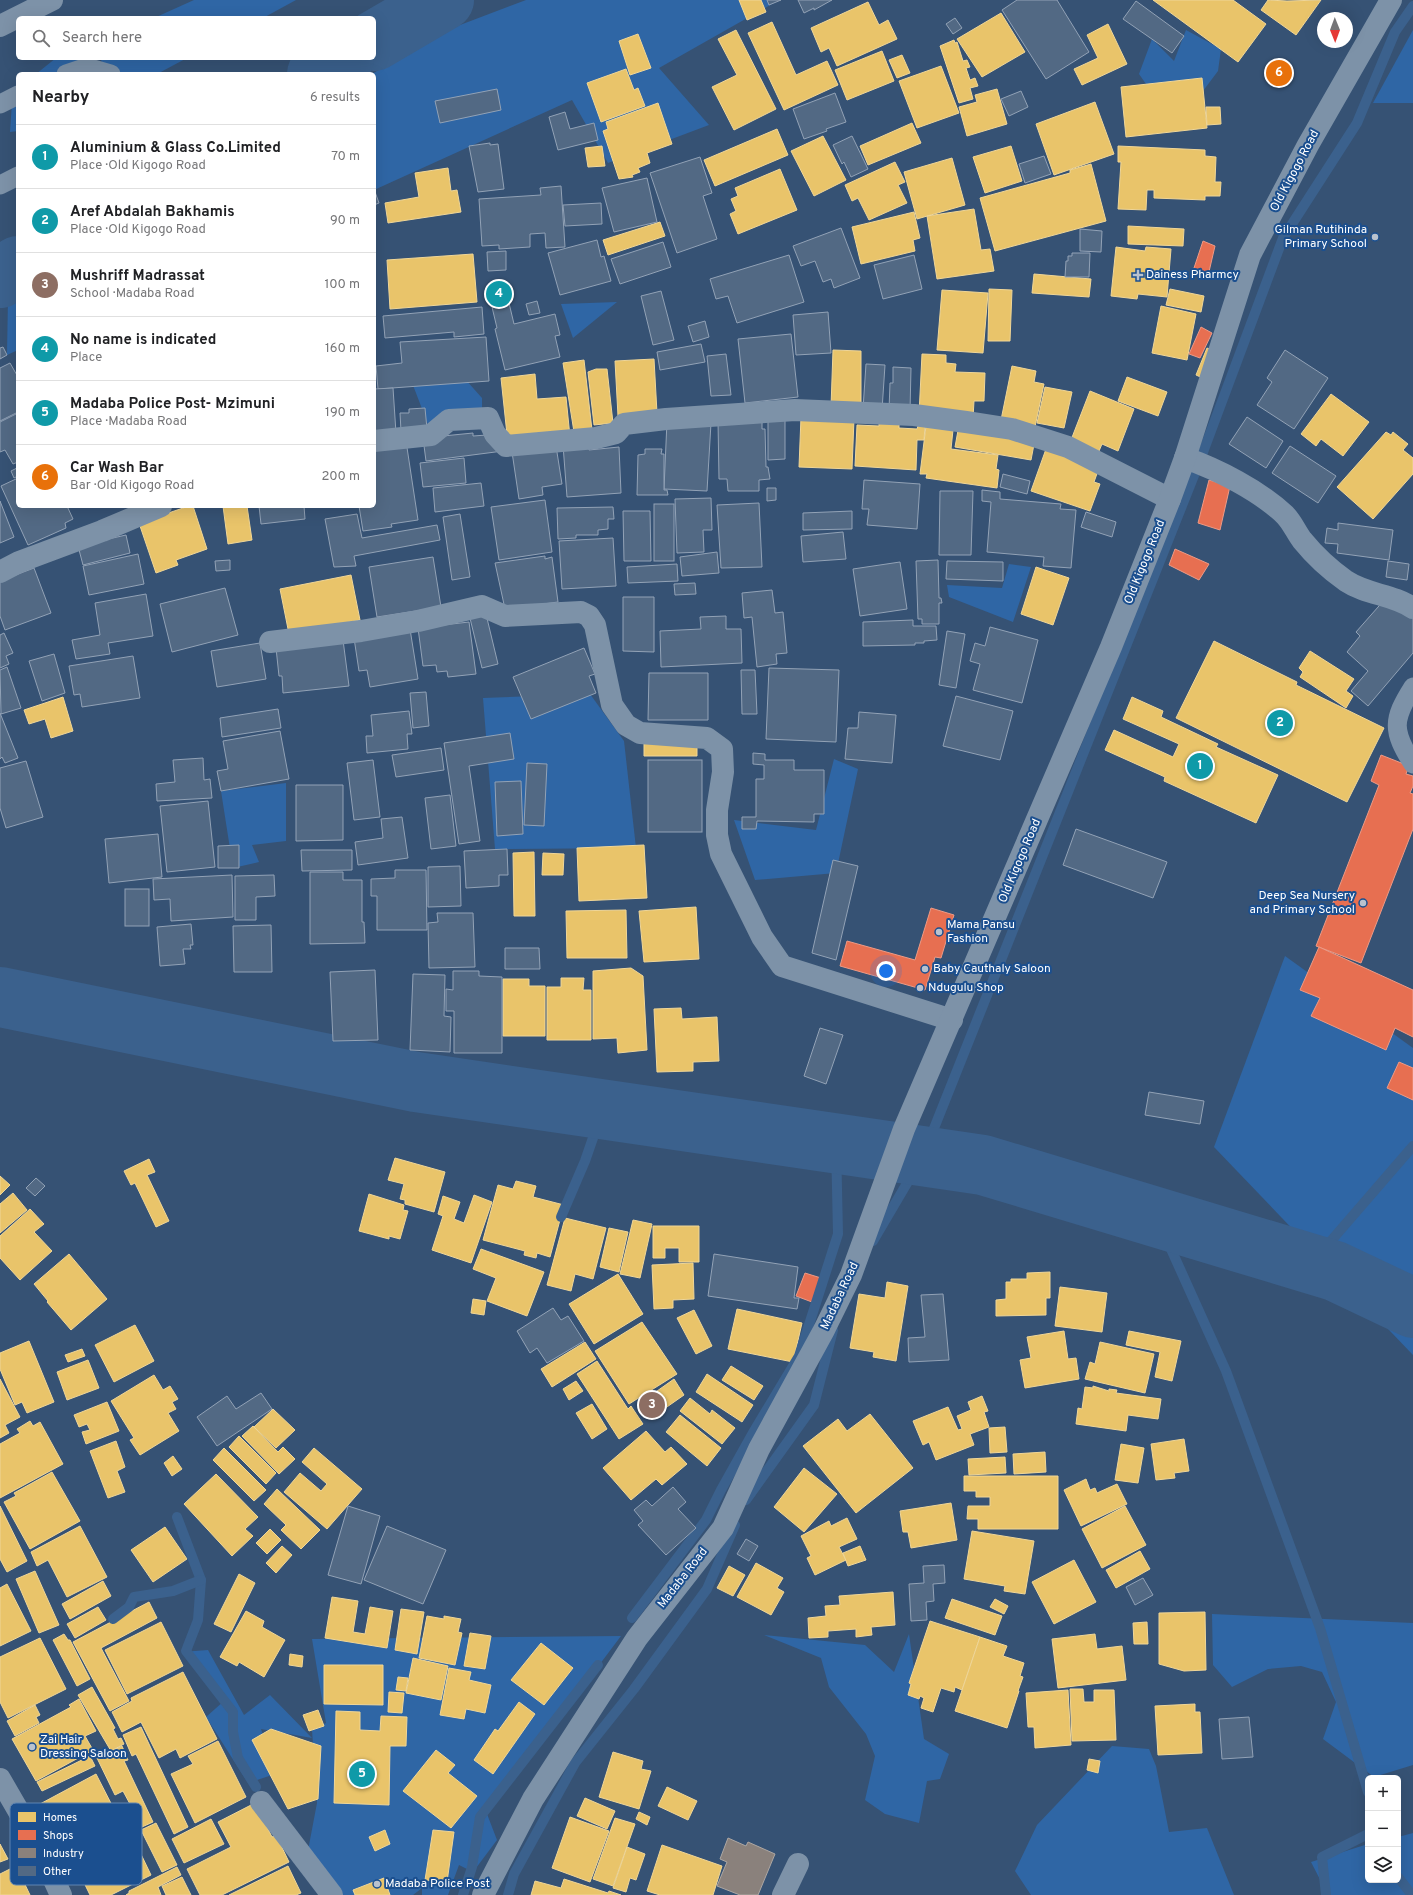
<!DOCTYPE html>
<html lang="en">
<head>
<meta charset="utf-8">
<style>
	:root { --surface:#fff; --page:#f6f6f6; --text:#202124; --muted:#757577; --line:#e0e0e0; --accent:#0b8043 }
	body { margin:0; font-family:Overpass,sans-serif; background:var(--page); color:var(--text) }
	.controls { position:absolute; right:12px; bottom:12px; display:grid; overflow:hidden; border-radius:6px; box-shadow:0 4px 16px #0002 }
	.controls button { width:36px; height:36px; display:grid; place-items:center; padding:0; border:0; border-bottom:1px solid var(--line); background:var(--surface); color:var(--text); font:20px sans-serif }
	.compass { position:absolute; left:1317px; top:12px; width:36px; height:36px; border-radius:50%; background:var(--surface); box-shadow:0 4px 16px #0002; rotate:179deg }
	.you { position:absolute; left:886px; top:971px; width:14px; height:14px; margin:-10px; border:3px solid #fff; border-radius:50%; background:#1a73e8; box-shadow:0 0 0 6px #1a73e833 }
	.badge { display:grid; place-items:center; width:26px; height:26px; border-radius:50%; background:var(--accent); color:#fff; font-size:13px; font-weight:700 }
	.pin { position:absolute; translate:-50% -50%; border:2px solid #fff; box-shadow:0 1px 4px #0006 }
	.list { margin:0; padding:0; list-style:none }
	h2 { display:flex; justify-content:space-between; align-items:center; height:52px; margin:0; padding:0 16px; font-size:17px }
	h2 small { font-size:13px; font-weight:400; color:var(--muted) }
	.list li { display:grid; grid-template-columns:26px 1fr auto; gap:12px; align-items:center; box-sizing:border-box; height:64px; padding:0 16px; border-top:1px solid var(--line) }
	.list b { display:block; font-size:15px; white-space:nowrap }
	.list p { margin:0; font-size:13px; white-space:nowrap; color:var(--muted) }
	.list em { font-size:13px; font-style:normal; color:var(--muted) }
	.icon { flex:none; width:22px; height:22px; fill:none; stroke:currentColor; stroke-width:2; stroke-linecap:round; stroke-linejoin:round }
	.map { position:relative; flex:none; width:1413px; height:1895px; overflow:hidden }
	.search { position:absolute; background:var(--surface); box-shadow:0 4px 16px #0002; left:16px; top:16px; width:360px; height:44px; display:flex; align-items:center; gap:10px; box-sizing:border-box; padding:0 14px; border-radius:6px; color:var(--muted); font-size:15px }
	.panel { position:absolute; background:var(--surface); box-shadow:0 4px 16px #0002; left:16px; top:72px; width:360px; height:436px; border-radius:6px }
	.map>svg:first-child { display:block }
</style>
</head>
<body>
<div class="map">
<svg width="1413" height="1895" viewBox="0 0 1413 1895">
	<rect width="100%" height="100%" fill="#365274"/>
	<g fill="#2f66a5">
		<path d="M 194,0 L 296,0 L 263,18 L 154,18 Z"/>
		<path d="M 526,0 L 779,0 L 659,68 L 709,125 L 608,163 L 572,100 L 374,190 L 374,74 L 372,74 L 439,33 Z"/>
		<path d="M 1186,30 L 1221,49 L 1218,71 L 1203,91 L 1153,94 L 1139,74 L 1152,39 L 1174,61 Z"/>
		<path d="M 1413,30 L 1413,103 L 1373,103 Z"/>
		<path d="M 56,58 L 92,58 L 93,74 L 36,74 Z"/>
		<path d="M 101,58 L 187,58 L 157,74 L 103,74 Z"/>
		<path d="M 18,85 L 18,131 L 10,132 L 13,88 Z"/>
		<path d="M 18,291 L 18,350 L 7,355 L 8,297 Z"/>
		<path d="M 617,302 L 573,338 L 561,304 Z"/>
		<path d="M 465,379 L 482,398 L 482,422 L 429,427 L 411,380 Z"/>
		<path d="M 1009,564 L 1031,567 L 1013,622 L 949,597 L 947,585 L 1002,588 Z"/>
		<path d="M 590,694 L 624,741 L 636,848 L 495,849 L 483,698 Z"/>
		<path d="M 834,759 L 858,769 L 836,873 L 755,880 L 734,820 L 816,830 Z"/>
		<path d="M 286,783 L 286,841 L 252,845 L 259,862 L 233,868 L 221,791 Z"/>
		<path d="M 1285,956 L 1413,1048 L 1413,1355 L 1214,1147 Z"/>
		<path d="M 1212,1614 L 1413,1623 L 1413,1765 L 1374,1777 L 1323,1739 L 1336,1702 L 1322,1672 L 1301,1666 L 1268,1669 L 1232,1687 L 1213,1665 Z"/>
		<path d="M 909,1634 L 924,1739 L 949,1754 L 940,1779 L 927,1781 L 919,1823 L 885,1814 L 865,1800 L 875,1756 L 866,1734 L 829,1687 L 821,1658 L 764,1635 L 865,1645 L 894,1672 Z"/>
		<path d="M 621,1636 L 487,1814 L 497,1840 L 473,1872 L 459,1865 L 448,1895 L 422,1895 L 422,1888 L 413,1895 L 324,1895 L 306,1861 L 317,1803 L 312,1730 L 326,1723 L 312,1639 Z"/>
		<path d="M 208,1650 L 244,1715 L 270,1695 L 312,1738 L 261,1729 L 275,1774 L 248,1783 L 206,1717 L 224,1701 L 182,1652 Z"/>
		<path d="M 1112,1746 L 1149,1749 L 1156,1766 L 1169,1832 L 1207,1828 L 1234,1895 L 1031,1895 L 1015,1871 L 1037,1825 Z"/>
		<path d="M 1413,1833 L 1413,1895 L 1328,1895 L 1311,1862 L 1368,1844 L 1368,1880 L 1398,1880 L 1398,1837 Z"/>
	</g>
	<g fill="#e9c46a" stroke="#f0d697">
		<path d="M 739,0 L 761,0 L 766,12 L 747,20 Z"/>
		<path d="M 1153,0 L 1233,0 L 1266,24 L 1238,62 Z"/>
		<path d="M 1268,0 L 1287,1 L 1321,0 L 1296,35 L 1261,10 Z"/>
		<path d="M 868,2 L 879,25 L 888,20 L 897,39 L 837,66 L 829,48 L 821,52 L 811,28 Z"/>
		<path d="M 1001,13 L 1025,52 L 982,77 L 957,39 Z"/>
		<path d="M 772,22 L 796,75 L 827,61 L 838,85 L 784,110 L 748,33 Z"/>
		<path d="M 1108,24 L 1127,64 L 1082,85 L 1074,69 L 1098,58 L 1087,35 Z"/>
		<path d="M 736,30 L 776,109 L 734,130 L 712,87 L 737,75 L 718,39 Z"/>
		<path d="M 638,34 L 651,68 L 630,75 L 619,41 Z"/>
		<path d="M 954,40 L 955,43 L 957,42 L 963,61 L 967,60 L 970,67 L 966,68 L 970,80 L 975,78 L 978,86 L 970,88 L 973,99 L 959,103 L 940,46 Z"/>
		<path d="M 882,51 L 894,81 L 847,100 L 835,70 Z"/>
		<path d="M 902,55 L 910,73 L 897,78 L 889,60 Z"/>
		<path d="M 941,66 L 959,113 L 917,128 L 899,81 Z"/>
		<path d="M 626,69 L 634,90 L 638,88 L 645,106 L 601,122 L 587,83 Z"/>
		<path d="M 1202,78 L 1207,128 L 1126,137 L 1121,87 Z"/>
		<path d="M 997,89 L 1007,124 L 967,136 L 959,107 L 977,102 L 975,95 Z"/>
		<path d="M 1095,102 L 1114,154 L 1054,175 L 1036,124 Z"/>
		<path d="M 658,103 L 672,144 L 647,153 L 650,163 L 638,168 L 640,172 L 632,175 L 633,177 L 619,179 L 603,131 L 608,129 L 606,122 Z"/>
		<path d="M 1206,107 L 1220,107 L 1221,124 L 1207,125 Z"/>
		<path d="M 912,123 L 921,143 L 868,165 L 860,146 Z"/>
		<path d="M 777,129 L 788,155 L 715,186 L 704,160 Z"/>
		<path d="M 823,136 L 846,180 L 814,196 L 791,151 Z"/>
		<path d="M 602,146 L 605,166 L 588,167 L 585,148 Z"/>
		<path d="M 1011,146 L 1022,181 L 985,193 L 973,157 Z"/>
		<path d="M 1118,146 L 1205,150 L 1205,156 L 1216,157 L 1215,182 L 1221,182 L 1220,196 L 1205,196 L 1205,200 L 1154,198 L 1154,190 L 1147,190 L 1146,210 L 1118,209 L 1121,162 L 1118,162 Z"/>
		<path d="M 952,158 L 965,205 L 917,219 L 904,172 Z"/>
		<path d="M 895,162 L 905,182 L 898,185 L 907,203 L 869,220 L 858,198 L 852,201 L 845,185 Z"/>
		<path d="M 1091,164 L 1106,221 L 995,251 L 980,198 L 1070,173 L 1070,170 Z"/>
		<path d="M 448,168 L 451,191 L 457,190 L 461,212 L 388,223 L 385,203 L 419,197 L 415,173 Z"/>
		<path d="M 780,169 L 797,210 L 738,234 L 730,214 L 736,211 L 731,199 L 738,196 L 735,188 Z"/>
		<path d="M 974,209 L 981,250 L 990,249 L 994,271 L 937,279 L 927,216 Z"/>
		<path d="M 914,212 L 920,238 L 913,240 L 915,251 L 861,264 L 852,227 Z"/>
		<path d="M 660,222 L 665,236 L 608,255 L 603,240 Z"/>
		<path d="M 1128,226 L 1184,229 L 1183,246 L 1128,244 Z"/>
		<path d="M 1116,247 L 1145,251 L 1146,247 L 1171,249 L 1167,297 L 1138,294 L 1137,299 L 1111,296 Z"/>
		<path d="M 473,254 L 477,302 L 390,309 L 387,260 Z"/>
		<path d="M 1034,274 L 1091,279 L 1089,297 L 1032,293 Z"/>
		<path d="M 989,289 L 1012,290 L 1010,341 L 988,341 Z"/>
		<path d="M 1170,289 L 1204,296 L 1201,312 L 1166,305 Z"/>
		<path d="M 942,290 L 988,293 L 983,353 L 937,350 Z"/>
		<path d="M 1161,306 L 1196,314 L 1187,360 L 1152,353 Z"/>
		<path d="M 1207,348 L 1219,353 L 1207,380 L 1196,375 Z"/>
		<path d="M 833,350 L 861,351 L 861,408 L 831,407 Z"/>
		<path d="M 922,354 L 946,355 L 946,363 L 956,364 L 955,372 L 985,373 L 984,401 L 974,401 L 973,418 L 919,415 Z"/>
		<path d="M 654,359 L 657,413 L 618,416 L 615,361 Z"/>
		<path d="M 584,360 L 592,430 L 574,432 L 563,363 Z"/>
		<path d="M 1012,366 L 1036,371 L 1034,382 L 1044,384 L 1035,427 L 1001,420 Z"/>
		<path d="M 596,369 L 607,369 L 613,423 L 594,425 L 588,372 Z"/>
		<path d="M 535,374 L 537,399 L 566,397 L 570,437 L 508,444 L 501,378 Z"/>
		<path d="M 1127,377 L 1167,392 L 1158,416 L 1118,401 Z"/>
		<path d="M 1045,387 L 1072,392 L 1064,428 L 1037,423 Z"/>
		<path d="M 1090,391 L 1134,409 L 1118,451 L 1102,444 L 1099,451 L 1071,440 Z"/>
		<path d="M 1331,394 L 1369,422 L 1343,456 L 1321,439 L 1316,446 L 1301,434 Z"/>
		<path d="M 801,417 L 854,419 L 852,469 L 799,467 Z"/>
		<path d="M 879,423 L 899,424 L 899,428 L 917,429 L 918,426 L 925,426 L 924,440 L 917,440 L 916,470 L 855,466 L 857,425 L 879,426 Z"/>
		<path d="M 959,425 L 1035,439 L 1031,460 L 955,447 Z"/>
		<path d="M 926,426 L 953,430 L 951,449 L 998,455 L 996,469 L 999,470 L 997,488 L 926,478 L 927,474 L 920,474 Z"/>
		<path d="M 1386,432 L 1391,435 L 1393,432 L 1408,444 L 1403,450 L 1413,458 L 1413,474 L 1373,519 L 1337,487 Z"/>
		<path d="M 1046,449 L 1099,468 L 1094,482 L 1100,484 L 1090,511 L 1031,491 Z"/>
		<path d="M 189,506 L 193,506 L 207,549 L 176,560 L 178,565 L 156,573 L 139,523 Z"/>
		<path d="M 223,506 L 247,506 L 252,540 L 228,544 Z"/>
		<path d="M 1036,567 L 1069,578 L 1053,625 L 1021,614 Z"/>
		<path d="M 351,575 L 360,620 L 289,634 L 280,589 Z"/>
		<path d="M 1214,641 L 1297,682 L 1296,685 L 1384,728 L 1347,802 L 1176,718 Z"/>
		<path d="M 1310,651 L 1354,679 L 1346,691 L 1353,696 L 1346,708 L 1300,677 L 1303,672 L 1299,668 Z"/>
		<path d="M 63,697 L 73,731 L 51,738 L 45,719 L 29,724 L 24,710 Z"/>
		<path d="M 1132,697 L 1163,711 L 1161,717 L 1218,744 L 1216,747 L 1278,775 L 1256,823 L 1164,781 L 1165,777 L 1105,750 L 1114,730 L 1173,757 L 1179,744 L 1123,719 Z"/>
		<path d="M 697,740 L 697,756 L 644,756 L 644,741 Z"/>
		<path d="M 644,845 L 647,898 L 579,901 L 577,848 Z"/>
		<path d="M 534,852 L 535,916 L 514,916 L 513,853 Z"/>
		<path d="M 543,853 L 564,854 L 563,875 L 542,875 Z"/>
		<path d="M 696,907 L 699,959 L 644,962 L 639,911 Z"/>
		<path d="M 626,910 L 627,958 L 567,958 L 566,911 Z"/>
		<path d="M 631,968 L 643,976 L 647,1050 L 618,1053 L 617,1038 L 593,1039 L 593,971 Z"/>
		<path d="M 561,978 L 584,978 L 583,990 L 591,990 L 591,1040 L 547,1040 L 547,987 L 561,987 Z"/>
		<path d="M 503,979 L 529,979 L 529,986 L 545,986 L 545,1036 L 503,1036 Z"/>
		<path d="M 681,1008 L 682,1019 L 717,1017 L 719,1061 L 693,1062 L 693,1071 L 657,1072 L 654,1009 Z"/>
		<path d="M 395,1158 L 445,1172 L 434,1212 L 405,1204 L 405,1200 L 400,1199 L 404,1184 L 388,1180 Z"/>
		<path d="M 149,1159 L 155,1172 L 147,1175 L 169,1221 L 156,1227 L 135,1183 L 131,1185 L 124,1171 Z"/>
		<path d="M 0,1176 L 10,1185 L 0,1195 Z"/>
		<path d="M 516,1181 L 536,1186 L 533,1197 L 564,1205 L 550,1257 L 537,1253 L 536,1258 L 524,1255 L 525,1251 L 483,1240 L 498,1185 L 513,1189 Z"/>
		<path d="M 13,1193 L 27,1210 L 0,1233 L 0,1204 Z"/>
		<path d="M 369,1194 L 404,1205 L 403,1210 L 408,1211 L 400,1239 L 389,1236 L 389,1239 L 359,1231 Z"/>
		<path d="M 474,1195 L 492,1202 L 471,1263 L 432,1250 L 443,1216 L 438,1214 L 443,1196 L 460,1202 L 454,1219 L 464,1223 Z"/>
		<path d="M 30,1209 L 44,1224 L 34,1232 L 52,1251 L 20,1280 L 0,1258 L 0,1236 Z"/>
		<path d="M 565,1218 L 606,1228 L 593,1279 L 575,1274 L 571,1291 L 547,1285 Z"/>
		<path d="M 633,1220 L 652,1224 L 640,1278 L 620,1274 Z"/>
		<path d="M 653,1226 L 699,1226 L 699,1262 L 679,1262 L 679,1248 L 665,1248 L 665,1258 L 653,1258 Z"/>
		<path d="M 609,1228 L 628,1232 L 619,1272 L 600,1267 Z"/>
		<path d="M 481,1249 L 544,1272 L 527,1316 L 487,1301 L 496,1278 L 473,1269 Z"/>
		<path d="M 69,1254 L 107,1299 L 71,1330 L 47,1302 L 48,1301 L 34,1284 Z"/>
		<path d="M 693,1263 L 694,1299 L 673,1300 L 673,1308 L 654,1309 L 652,1265 Z"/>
		<path d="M 1050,1272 L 1050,1298 L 1046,1298 L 1046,1315 L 996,1316 L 996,1300 L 1006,1299 L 1006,1282 L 1011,1282 L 1011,1279 L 1027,1279 L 1027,1273 Z"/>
		<path d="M 618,1274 L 643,1314 L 594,1344 L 569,1304 Z"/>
		<path d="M 887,1282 L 908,1286 L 896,1361 L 873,1357 L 874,1352 L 850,1348 L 859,1294 L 885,1298 Z"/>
		<path d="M 1060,1287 L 1107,1293 L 1102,1332 L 1055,1326 Z"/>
		<path d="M 473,1299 L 486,1301 L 484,1315 L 471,1313 Z"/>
		<path d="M 737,1309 L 802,1323 L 793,1362 L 728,1349 Z"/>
		<path d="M 694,1310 L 712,1346 L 696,1354 L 677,1318 Z"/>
		<path d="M 642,1322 L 677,1374 L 629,1404 L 595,1351 Z"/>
		<path d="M 135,1325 L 154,1361 L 114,1382 L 95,1345 Z"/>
		<path d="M 1064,1331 L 1068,1359 L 1076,1358 L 1079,1379 L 1025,1388 L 1020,1360 L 1031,1358 L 1027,1337 Z"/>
		<path d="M 1129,1331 L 1181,1341 L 1172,1381 L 1155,1377 L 1160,1352 L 1126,1345 Z"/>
		<path d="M 29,1341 L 54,1402 L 27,1413 L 22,1402 L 15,1405 L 0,1369 L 0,1353 Z"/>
		<path d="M 585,1342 L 596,1359 L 552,1387 L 541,1369 Z"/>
		<path d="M 1100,1342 L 1154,1354 L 1145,1393 L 1085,1379 L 1090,1362 L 1095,1364 Z"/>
		<path d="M 82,1349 L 85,1356 L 68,1362 L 65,1355 Z"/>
		<path d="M 88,1360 L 99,1388 L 67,1400 L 57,1372 Z"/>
		<path d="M 597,1361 L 628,1409 L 631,1406 L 643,1424 L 619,1439 L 577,1374 Z"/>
		<path d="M 731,1366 L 763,1386 L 754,1400 L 722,1380 Z"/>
		<path d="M 707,1374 L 753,1405 L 742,1422 L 696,1392 Z"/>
		<path d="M 154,1375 L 163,1390 L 170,1386 L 178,1399 L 172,1402 L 176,1409 L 168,1413 L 179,1431 L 140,1455 L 130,1440 L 134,1438 L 111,1401 Z"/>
		<path d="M 0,1379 L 20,1417 L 5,1425 L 9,1433 L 0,1438 Z"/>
		<path d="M 674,1379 L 684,1395 L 654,1416 L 643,1401 Z"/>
		<path d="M 576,1381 L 583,1391 L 569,1400 L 563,1389 Z"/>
		<path d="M 1093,1386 L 1109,1391 L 1109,1389 L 1117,1390 L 1116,1393 L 1161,1399 L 1158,1419 L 1128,1415 L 1126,1431 L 1076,1424 L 1078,1408 L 1082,1409 L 1085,1387 L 1093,1388 Z"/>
		<path d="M 982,1396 L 988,1411 L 984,1412 L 989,1427 L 970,1434 L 974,1445 L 936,1460 L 929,1442 L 923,1445 L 913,1421 L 948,1407 L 958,1430 L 962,1429 L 957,1416 L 971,1410 L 968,1402 Z"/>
		<path d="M 690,1398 L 710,1414 L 712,1410 L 735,1428 L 722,1444 L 680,1411 Z"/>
		<path d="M 107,1402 L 119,1431 L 86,1444 L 82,1432 L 90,1430 L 87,1424 L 79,1427 L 74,1415 Z"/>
		<path d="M 592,1404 L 607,1429 L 592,1439 L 576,1413 Z"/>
		<path d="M 273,1409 L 295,1430 L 276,1448 L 254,1427 Z"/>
		<path d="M 870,1414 L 913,1468 L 856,1513 L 803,1446 L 838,1419 L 847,1431 Z"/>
		<path d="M 680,1415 L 721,1448 L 707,1466 L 666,1432 Z"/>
		<path d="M 30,1421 L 33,1426 L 40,1422 L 63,1464 L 0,1498 L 0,1444 L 20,1433 L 17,1429 Z"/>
		<path d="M 253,1426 L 278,1452 L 283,1447 L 295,1459 L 279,1474 L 242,1436 Z"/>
		<path d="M 1005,1427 L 1007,1452 L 990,1453 L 989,1428 Z"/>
		<path d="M 646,1431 L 665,1452 L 671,1447 L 687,1464 L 662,1485 L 656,1479 L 631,1500 L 603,1468 Z"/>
		<path d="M 239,1436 L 276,1473 L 266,1484 L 229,1447 Z"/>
		<path d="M 1184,1439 L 1189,1471 L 1174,1473 L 1175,1478 L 1156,1480 L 1151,1444 Z"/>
		<path d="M 116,1441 L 125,1467 L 117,1471 L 125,1492 L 108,1498 L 90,1451 Z"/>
		<path d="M 1121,1444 L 1144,1448 L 1138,1483 L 1115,1480 Z"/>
		<path d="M 224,1448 L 266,1490 L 254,1501 L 213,1460 Z"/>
		<path d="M 314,1448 L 362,1489 L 327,1529 L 284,1492 L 300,1473 L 321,1491 L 327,1484 L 302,1462 Z"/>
		<path d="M 1045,1452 L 1046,1472 L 1014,1474 L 1013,1454 Z"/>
		<path d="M 173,1456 L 182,1469 L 172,1476 L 164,1463 Z"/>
		<path d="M 1005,1457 L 1006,1473 L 969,1475 L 968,1459 Z"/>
		<path d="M 804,1468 L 837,1494 L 804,1532 L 774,1507 Z"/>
		<path d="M 52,1472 L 80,1521 L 30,1549 L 4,1502 L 16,1496 L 14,1493 Z"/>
		<path d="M 216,1474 L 258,1517 L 245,1529 L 253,1536 L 232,1556 L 184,1504 Z"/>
		<path d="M 964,1476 L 1058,1476 L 1058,1529 L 978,1529 L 978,1519 L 967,1519 L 968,1506 L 990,1506 L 990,1497 L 976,1497 L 976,1491 L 964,1491 Z"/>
		<path d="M 1086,1479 L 1090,1490 L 1095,1488 L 1097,1493 L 1117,1484 L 1127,1504 L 1081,1526 L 1064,1490 Z"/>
		<path d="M 277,1489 L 320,1530 L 301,1549 L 281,1530 L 286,1525 L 264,1504 Z"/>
		<path d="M 951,1503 L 957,1540 L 911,1548 L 908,1532 L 903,1532 L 900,1511 Z"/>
		<path d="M 0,1506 L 27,1561 L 7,1572 L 0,1559 Z"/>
		<path d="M 1125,1506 L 1146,1545 L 1102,1568 L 1082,1529 Z"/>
		<path d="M 847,1518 L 857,1539 L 839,1547 L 846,1560 L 815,1575 L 807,1558 L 811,1556 L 801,1536 L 829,1521 L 831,1526 Z"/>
		<path d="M 80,1526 L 107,1577 L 67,1597 L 48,1560 L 37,1566 L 31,1552 Z"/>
		<path d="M 165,1527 L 187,1559 L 153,1582 L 131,1550 Z"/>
		<path d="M 270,1529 L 281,1540 L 267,1554 L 256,1543 Z"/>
		<path d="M 972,1531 L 1034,1541 L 1025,1594 L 1004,1591 L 1005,1586 L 964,1579 Z"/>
		<path d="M 282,1546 L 292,1555 L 276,1573 L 266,1563 Z"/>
		<path d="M 860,1546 L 866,1560 L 848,1566 L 843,1553 Z"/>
		<path d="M 1140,1551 L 1150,1569 L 1116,1588 L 1106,1570 Z"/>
		<path d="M 1074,1560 L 1096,1602 L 1054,1624 L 1032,1582 Z"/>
		<path d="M 756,1563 L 783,1578 L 777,1588 L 784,1592 L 771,1615 L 737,1597 Z"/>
		<path d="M 729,1566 L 745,1575 L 733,1596 L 717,1588 Z"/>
		<path d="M 35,1571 L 59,1625 L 39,1633 L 16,1579 Z"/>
		<path d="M 239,1574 L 255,1583 L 231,1632 L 214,1624 Z"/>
		<path d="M 103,1581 L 111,1596 L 70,1619 L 62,1604 Z"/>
		<path d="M 7,1584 L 31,1631 L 0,1646 L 0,1588 Z"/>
		<path d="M 893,1592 L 895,1625 L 871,1627 L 872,1635 L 856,1637 L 856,1629 L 828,1631 L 828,1637 L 809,1638 L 808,1618 L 826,1616 L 825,1606 L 840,1605 L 839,1596 Z"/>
		<path d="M 332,1597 L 358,1601 L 353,1632 L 365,1634 L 370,1607 L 393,1611 L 387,1648 L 325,1638 Z"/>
		<path d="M 952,1599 L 1002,1616 L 995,1635 L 945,1618 Z"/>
		<path d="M 995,1599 L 1008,1606 L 1004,1614 L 990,1607 Z"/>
		<path d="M 149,1602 L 157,1618 L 101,1648 L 129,1701 L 110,1711 L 73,1642 Z"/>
		<path d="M 98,1607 L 106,1620 L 75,1638 L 67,1624 Z"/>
		<path d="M 401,1609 L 424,1612 L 417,1654 L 395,1650 Z"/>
		<path d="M 246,1611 L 264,1621 L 262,1627 L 285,1640 L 264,1677 L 239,1662 L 237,1666 L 220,1657 Z"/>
		<path d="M 1205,1612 L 1206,1670 L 1184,1671 L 1159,1664 L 1159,1613 Z"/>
		<path d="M 427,1616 L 444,1619 L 444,1616 L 461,1619 L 458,1632 L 462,1633 L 455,1665 L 419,1658 Z"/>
		<path d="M 930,1621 L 980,1637 L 962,1690 L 955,1687 L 954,1692 L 941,1688 L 933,1712 L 921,1708 L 924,1698 L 920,1696 L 919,1699 L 908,1695 L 911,1684 L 909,1683 Z"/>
		<path d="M 161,1622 L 183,1666 L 127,1694 L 105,1650 Z"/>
		<path d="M 1147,1622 L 1148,1644 L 1134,1644 L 1133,1623 Z"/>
		<path d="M 470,1633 L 491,1636 L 485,1669 L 464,1666 Z"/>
		<path d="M 64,1634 L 68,1640 L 70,1640 L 90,1679 L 77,1686 L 53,1640 Z"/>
		<path d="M 1095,1634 L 1097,1649 L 1122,1646 L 1126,1680 L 1058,1688 L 1052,1639 Z"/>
		<path d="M 980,1637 L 1007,1646 L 1003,1656 L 1024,1663 L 1020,1676 L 1023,1677 L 1018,1691 L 1019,1691 L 1007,1728 L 955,1711 Z"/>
		<path d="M 40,1638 L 66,1689 L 8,1718 L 0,1702 L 0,1657 Z"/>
		<path d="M 541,1643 L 573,1668 L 544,1705 L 511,1680 Z"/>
		<path d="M 290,1654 L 303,1656 L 302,1667 L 289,1665 Z"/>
		<path d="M 413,1658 L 448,1666 L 441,1700 L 406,1693 Z"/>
		<path d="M 324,1665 L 383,1665 L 383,1705 L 324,1704 Z"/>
		<path d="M 449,1668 L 471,1672 L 469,1680 L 491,1685 L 485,1713 L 466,1709 L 464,1719 L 440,1715 Z"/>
		<path d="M 183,1672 L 217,1739 L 180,1758 L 176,1749 L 159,1758 L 141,1722 L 122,1732 L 112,1712 L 132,1701 L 131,1698 Z"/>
		<path d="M 398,1677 L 408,1678 L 406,1691 L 396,1690 Z"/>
		<path d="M 92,1687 L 115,1728 L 113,1729 L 118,1739 L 121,1738 L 124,1744 L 111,1751 L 78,1695 Z"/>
		<path d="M 1070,1689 L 1083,1689 L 1084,1702 L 1094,1702 L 1094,1690 L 1114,1690 L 1116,1740 L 1072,1741 Z"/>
		<path d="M 1068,1690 L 1071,1745 L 1035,1748 L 1034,1727 L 1028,1727 L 1026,1693 Z"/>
		<path d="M 389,1692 L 404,1693 L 402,1713 L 388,1712 Z"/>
		<path d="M 79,1699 L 96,1731 L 85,1736 L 93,1750 L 36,1781 L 12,1739 L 71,1707 L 69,1705 Z"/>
		<path d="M 519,1702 L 535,1714 L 493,1774 L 474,1760 L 495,1729 L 498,1731 Z"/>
		<path d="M 1195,1704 L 1195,1712 L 1200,1712 L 1202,1753 L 1158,1755 L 1155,1706 Z"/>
		<path d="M 35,1705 L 40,1715 L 36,1717 L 39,1723 L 15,1736 L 7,1721 Z"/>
		<path d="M 318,1710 L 324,1726 L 309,1731 L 303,1715 Z"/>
		<path d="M 336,1711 L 360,1712 L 360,1730 L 380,1731 L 381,1716 L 407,1717 L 406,1746 L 390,1746 L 389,1805 L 334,1803 Z"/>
		<path d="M 141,1727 L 188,1827 L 174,1834 L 136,1754 L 132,1756 L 123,1735 Z"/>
		<path d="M 271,1729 L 321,1746 L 318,1799 L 288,1809 L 252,1740 Z"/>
		<path d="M 218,1741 L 246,1797 L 195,1823 L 171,1774 L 193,1764 L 188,1756 Z"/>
		<path d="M 122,1746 L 128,1760 L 124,1761 L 153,1822 L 133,1831 L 122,1808 L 130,1804 L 123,1791 L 115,1795 L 97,1758 Z"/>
		<path d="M 436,1750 L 455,1765 L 448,1773 L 477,1796 L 451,1828 L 403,1791 Z"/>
		<path d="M 613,1752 L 643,1761 L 641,1769 L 651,1771 L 639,1809 L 599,1797 Z"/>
		<path d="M 90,1756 L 95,1766 L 42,1791 L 37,1782 Z"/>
		<path d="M 1089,1759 L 1100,1761 L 1098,1773 L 1087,1770 Z"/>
		<path d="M 96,1774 L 118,1817 L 62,1846 L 40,1804 Z"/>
		<path d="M 667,1787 L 697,1801 L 688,1820 L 658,1806 Z"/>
		<path d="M 585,1798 L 615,1811 L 607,1829 L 577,1816 Z"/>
		<path d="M 255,1803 L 272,1837 L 276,1835 L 289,1862 L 222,1895 L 200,1895 L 187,1869 L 231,1847 L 218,1822 Z"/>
		<path d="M 639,1812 L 650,1817 L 647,1825 L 636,1819 Z"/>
		<path d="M 570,1817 L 609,1831 L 590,1882 L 552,1868 Z"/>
		<path d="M 615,1818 L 635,1824 L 613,1886 L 593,1879 Z"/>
		<path d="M 211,1819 L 224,1844 L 184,1863 L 172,1839 Z"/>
		<path d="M 126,1823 L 151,1875 L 111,1895 L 90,1895 L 74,1862 L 103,1847 L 98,1837 Z"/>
		<path d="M 156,1823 L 177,1865 L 162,1872 L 141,1830 Z"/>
		<path d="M 385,1830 L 390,1844 L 375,1851 L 369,1837 Z"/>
		<path d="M 433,1830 L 454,1832 L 447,1882 L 425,1880 Z"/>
		<path d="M 0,1844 L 8,1859 L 0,1862 Z"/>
		<path d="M 662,1845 L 722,1866 L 713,1895 L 660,1895 L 647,1891 Z"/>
		<path d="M 627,1847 L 645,1854 L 636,1880 L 630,1878 L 626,1892 L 613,1888 Z"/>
		<path d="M 288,1866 L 301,1893 L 296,1895 L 229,1895 Z"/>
		<path d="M 14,1867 L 14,1870 L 17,1868 L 30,1895 L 0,1895 L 0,1874 Z"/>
		<path d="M 177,1867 L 181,1875 L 158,1887 L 161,1895 L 126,1895 L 129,1893 L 129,1891 Z"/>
		<path d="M 182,1877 L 191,1895 L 166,1895 L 162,1886 Z"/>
		<path d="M 384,1878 L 390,1895 L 355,1895 L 353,1890 Z"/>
		<path d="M 564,1879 L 608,1893 L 609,1891 L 621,1895 L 531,1895 L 535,1881 L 561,1888 Z"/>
	</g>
	<g fill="#e76f51" stroke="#ee9a85">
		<path d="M 1203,241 L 1215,246 L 1208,276 L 1193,271 Z"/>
		<path d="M 1201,327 L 1212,333 L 1200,358 L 1189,354 Z"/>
		<path d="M 1209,480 L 1230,486 L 1220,530 L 1198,523 Z"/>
		<path d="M 1175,549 L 1209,564 L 1199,580 L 1169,565 Z"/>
		<path d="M 1381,755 L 1409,766 L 1406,774 L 1413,776 L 1413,786 L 1410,793 L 1413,794 L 1413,829 L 1361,963 L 1316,946 L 1379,785 L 1371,781 Z"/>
		<path d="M 931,908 L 954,915 L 941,958 L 935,957 L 925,990 L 840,966 L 847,941 L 915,960 Z"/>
		<path d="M 1319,947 L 1413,990 L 1413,1037 L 1395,1028 L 1386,1050 L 1311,1016 L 1320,998 L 1300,990 Z"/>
		<path d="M 1399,1062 L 1413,1068 L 1413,1100 L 1387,1088 Z"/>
		<path d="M 805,1273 L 821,1278 L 812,1302 L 796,1296 Z"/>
	</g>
	<path fill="#8a817c" stroke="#ada7a3" d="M 728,1838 L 746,1846 L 748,1842 L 775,1854 L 758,1895 L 740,1895 L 717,1886 L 727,1862 L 720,1859 Z"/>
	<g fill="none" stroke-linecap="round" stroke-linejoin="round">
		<g stroke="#3b618d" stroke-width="10">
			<path d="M 561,1217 L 585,1161 L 603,1109"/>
			<path d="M 1157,1218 L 1226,1371 L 1320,1628 L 1368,1792"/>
			<path d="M 873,1241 L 923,1156 L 1199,463 L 1283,238 L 1357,123 L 1395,32 L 1413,6"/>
			<path d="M 1311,1264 L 1413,1146"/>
			<path d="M 746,1500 L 814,1405 L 833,1330"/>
			<path d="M 177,1517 L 201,1580 L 198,1620 L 186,1651 L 233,1712 L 233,1732 L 238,1758 L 256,1787"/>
			<path d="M 632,1618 L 706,1520 L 721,1490 L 754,1431 L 799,1356 L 838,1234 L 836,1143"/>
			<path d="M 113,1619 L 129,1607 L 134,1597 L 173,1591 L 201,1580"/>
			<path d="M 1398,1877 L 1412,1895"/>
			<path d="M 463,1895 L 472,1867 L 480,1817 L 598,1665"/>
			<path d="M 508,1895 L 514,1874 L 575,1763 L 634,1689 L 707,1589 L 735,1525"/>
			<path d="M 1326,1895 L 1322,1857 L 1368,1834"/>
		</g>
		<g stroke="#3b618d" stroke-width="60">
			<path d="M 374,41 L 444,0"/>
			<path d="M 317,74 L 344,58"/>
			<path d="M 0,278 L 18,266"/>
			<path d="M 0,997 L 416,1082 L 983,1165 L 1335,1271 L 1413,1308"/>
		</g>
	</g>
	<g fill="#526984" stroke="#92a2b6">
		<path d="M 767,0 L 781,0 L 769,5 Z"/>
		<path d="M 798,0 L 832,0 L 814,10 L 814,8 L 804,13 Z"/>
		<path d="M 1017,0 L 1057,0 L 1089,52 L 1046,79 L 1002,10 Z"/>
		<path d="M 1136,1 L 1184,36 L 1172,53 L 1123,19 Z"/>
		<path d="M 955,18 L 962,28 L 953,34 L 946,24 Z"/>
		<path d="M 497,89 L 501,110 L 440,123 L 435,101 Z"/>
		<path d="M 1021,91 L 1028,107 L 1009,116 L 1001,99 Z"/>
		<path d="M 835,93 L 846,122 L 826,129 L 827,131 L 804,139 L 793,109 Z"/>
		<path d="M 565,112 L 570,129 L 594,123 L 598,140 L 558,150 L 549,117 Z"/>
		<path d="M 852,136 L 868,169 L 851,177 L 844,162 L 842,164 L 833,145 Z"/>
		<path d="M 490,143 L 490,145 L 498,144 L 504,189 L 478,192 L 469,146 Z"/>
		<path d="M 1044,156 L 1051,174 L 1025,183 L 1019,164 Z"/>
		<path d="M 700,157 L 712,193 L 703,196 L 717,239 L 677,253 L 650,173 Z"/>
		<path d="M 647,178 L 657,222 L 614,232 L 602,188 Z"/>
		<path d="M 561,186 L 565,247 L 546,248 L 545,233 L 530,234 L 530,247 L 499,249 L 499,245 L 482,246 L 479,199 L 541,195 L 540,188 Z"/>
		<path d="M 374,189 L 379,203 L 374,205 Z"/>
		<path d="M 601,203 L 602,224 L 565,226 L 563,205 Z"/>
		<path d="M 841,228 L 860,278 L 834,288 L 831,279 L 823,282 L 815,261 L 801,266 L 793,246 Z"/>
		<path d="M 1080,229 L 1102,231 L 1101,252 L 1080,251 Z"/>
		<path d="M 597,240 L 601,257 L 604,256 L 611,281 L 560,295 L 548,253 Z"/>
		<path d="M 663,242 L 671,267 L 620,284 L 611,259 Z"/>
		<path d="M 506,251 L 506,270 L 488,271 L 487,252 Z"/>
		<path d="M 1072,253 L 1090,253 L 1089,277 L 1065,277 L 1066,261 L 1068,261 L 1068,256 L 1072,256 Z"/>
		<path d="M 789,255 L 804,302 L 737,323 L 728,296 L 716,299 L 710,279 Z"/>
		<path d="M 914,255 L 922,289 L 883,299 L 874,265 Z"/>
		<path d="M 506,288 L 507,299 L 492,301 L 491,290 Z"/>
		<path d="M 661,291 L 674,340 L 653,345 L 641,296 Z"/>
		<path d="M 537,301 L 540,313 L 529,315 L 526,304 Z"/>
		<path d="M 509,303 L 514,324 L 555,314 L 560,335 L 555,336 L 560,357 L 505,370 L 495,329 L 497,328 L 492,307 Z"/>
		<path d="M 482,307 L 484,334 L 454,337 L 454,332 L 385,338 L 383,316 Z"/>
		<path d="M 828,312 L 831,353 L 796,355 L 793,315 Z"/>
		<path d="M 705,321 L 709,337 L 693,342 L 688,326 Z"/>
		<path d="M 791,334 L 798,397 L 745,403 L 738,339 Z"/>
		<path d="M 486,337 L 489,381 L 378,389 L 376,366 L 402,363 L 400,342 Z"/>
		<path d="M 701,344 L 705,362 L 660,370 L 657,352 Z"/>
		<path d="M 3,347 L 7,355 L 0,359 L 0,348 Z"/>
		<path d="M 1285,350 L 1328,378 L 1294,429 L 1257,405 L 1272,382 L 1267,378 Z"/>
		<path d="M 726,354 L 731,395 L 711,396 L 707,356 Z"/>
		<path d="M 10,363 L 18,377 L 18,412 L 0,421 L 0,368 Z"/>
		<path d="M 866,364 L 885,365 L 882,410 L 863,409 Z"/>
		<path d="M 893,367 L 911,368 L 910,411 L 889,410 L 890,383 L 893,383 Z"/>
		<path d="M 393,388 L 396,433 L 374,435 L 374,389 Z"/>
		<path d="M 425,408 L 427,429 L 401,431 L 400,413 L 409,413 L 409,409 Z"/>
		<path d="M 18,413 L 18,462 L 13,464 L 5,450 L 0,452 L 0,422 Z"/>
		<path d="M 768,417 L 785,418 L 785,459 L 768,460 Z"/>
		<path d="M 1247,417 L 1283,441 L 1266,468 L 1229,444 Z"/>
		<path d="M 667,421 L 711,423 L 707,491 L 664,489 Z"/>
		<path d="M 718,421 L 762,421 L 762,429 L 765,429 L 766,467 L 768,467 L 770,479 L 759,480 L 759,491 L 728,491 L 727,479 L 719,479 Z"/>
		<path d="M 473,433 L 473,436 L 487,435 L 503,451 L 426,461 L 423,438 Z"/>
		<path d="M 406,441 L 418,520 L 391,524 L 392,527 L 363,531 L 359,506 L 374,506 L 374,446 Z"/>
		<path d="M 589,444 L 589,450 L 619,447 L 621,493 L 567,497 L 563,445 Z"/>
		<path d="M 556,446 L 562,484 L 542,487 L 543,495 L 519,499 L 512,452 Z"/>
		<path d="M 1290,446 L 1336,476 L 1318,503 L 1272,473 Z"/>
		<path d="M 645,449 L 662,449 L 661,454 L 664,454 L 664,490 L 667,490 L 668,495 L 637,495 L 638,455 L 645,454 Z"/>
		<path d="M 464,458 L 466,483 L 423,487 L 420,463 Z"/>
		<path d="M 17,468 L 18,476 L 14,478 L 11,471 Z"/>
		<path d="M 1003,474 L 1030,481 L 1027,494 L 1000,487 Z"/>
		<path d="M 18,478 L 18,506 L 67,506 L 73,519 L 65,523 L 66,528 L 28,545 L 1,486 Z"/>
		<path d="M 864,480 L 920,484 L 917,529 L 867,525 L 869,509 L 862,509 Z"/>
		<path d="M 481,483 L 484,506 L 435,512 L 433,488 Z"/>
		<path d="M 767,488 L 776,488 L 776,500 L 767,501 Z"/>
		<path d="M 982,490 L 1000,492 L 1000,499 L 1061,504 L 1060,509 L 1076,510 L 1071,568 L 1043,566 L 1044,557 L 987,552 L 991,502 L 982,501 Z"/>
		<path d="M 940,491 L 973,491 L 971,555 L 939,555 Z"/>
		<path d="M 711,498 L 712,530 L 703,530 L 704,552 L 677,553 L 675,499 Z"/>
		<path d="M 545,500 L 552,552 L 499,560 L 491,507 Z"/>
		<path d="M 0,501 L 14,537 L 0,543 Z"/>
		<path d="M 759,503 L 762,567 L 721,568 L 717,505 Z"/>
		<rect x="654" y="504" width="20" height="57"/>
		<path d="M 259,506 L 304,506 L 305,519 L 261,524 Z"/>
		<path d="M 613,507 L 614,519 L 608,519 L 608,529 L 598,530 L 598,535 L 576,535 L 576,538 L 558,539 L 557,508 Z"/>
		<path d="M 623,511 L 650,511 L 651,561 L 624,561 Z"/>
		<path d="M 852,511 L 852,529 L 803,530 L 803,513 Z"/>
		<path d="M 1086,512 L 1116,522 L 1112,537 L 1081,527 Z"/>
		<path d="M 357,514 L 362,538 L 437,525 L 440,540 L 354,556 L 356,566 L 334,567 L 325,519 Z"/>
		<path d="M 460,514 L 470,577 L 452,580 L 443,517 Z"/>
		<path d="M 1338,523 L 1393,530 L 1389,560 L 1337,553 L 1338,544 L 1325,543 L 1327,528 L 1338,530 Z"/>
		<path d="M 843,532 L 846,559 L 803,562 L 801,536 Z"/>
		<path d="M 126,535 L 130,553 L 83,565 L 78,546 Z"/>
		<path d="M 613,538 L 616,586 L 562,589 L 559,541 Z"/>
		<path d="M 717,552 L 719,573 L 682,576 L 680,557 Z"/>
		<path d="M 138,554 L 144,584 L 89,595 L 83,566 Z"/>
		<path d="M 545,556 L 545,559 L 552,557 L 558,602 L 505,609 L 495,563 Z"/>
		<path d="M 433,557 L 441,607 L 377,617 L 369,567 Z"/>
		<path d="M 230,560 L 230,570 L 216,571 L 215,561 Z"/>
		<path d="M 938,560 L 939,598 L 941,598 L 942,603 L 939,603 L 939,624 L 922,624 L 922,619 L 918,619 L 916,561 Z"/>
		<path d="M 947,561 L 1003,562 L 1003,581 L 946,579 Z"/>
		<path d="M 1388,561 L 1409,564 L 1407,580 L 1386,577 Z"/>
		<path d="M 900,562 L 907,609 L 860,616 L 853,569 Z"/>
		<path d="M 677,564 L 678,581 L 628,583 L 627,567 Z"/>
		<path d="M 34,568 L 51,613 L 5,630 L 0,616 L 0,581 Z"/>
		<path d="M 695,583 L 696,594 L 675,595 L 674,584 Z"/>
		<path d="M 225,588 L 238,635 L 172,652 L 160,604 Z"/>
		<path d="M 772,590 L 775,613 L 783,612 L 787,653 L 776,654 L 777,664 L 757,667 L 752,617 L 744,618 L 742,593 Z"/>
		<path d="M 146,594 L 153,636 L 108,643 L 110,654 L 76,659 L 72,640 L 100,635 L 95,603 Z"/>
		<path d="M 623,597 L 654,597 L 654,652 L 623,651 Z"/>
		<path d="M 1386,598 L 1413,614 L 1413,653 L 1368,706 L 1351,691 L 1368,671 L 1347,652 L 1360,636 L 1356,632 Z"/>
		<path d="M 485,610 L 498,664 L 482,668 L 469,614 Z"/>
		<path d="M 726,616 L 726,629 L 741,629 L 742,663 L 661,667 L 660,631 L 701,629 L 700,617 Z"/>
		<path d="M 913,620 L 913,626 L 936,626 L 937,640 L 924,641 L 924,643 L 915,643 L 915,645 L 863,646 L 863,622 Z"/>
		<path d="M 469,622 L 476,674 L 448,677 L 447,671 L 437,672 L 436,665 L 423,666 L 418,628 Z"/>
		<path d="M 990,627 L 1038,640 L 1022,703 L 973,690 L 980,664 L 970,661 L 975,643 L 985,646 Z"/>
		<path d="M 410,629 L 418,679 L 370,687 L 367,670 L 359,671 L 354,638 Z"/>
		<path d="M 947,631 L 965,634 L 956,688 L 939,685 Z"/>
		<path d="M 4,633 L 13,653 L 6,656 L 9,664 L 0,668 L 0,635 Z"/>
		<path d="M 343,640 L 349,686 L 283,693 L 282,676 L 279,676 L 276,648 Z"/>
		<path d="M 260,643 L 266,679 L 217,687 L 211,651 Z"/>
		<path d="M 584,648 L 595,674 L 589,676 L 596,693 L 531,719 L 513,677 Z"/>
		<path d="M 54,654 L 65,693 L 42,701 L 29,661 Z"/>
		<path d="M 133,656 L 140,698 L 82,707 L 80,694 L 74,695 L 69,666 Z"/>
		<path d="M 7,667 L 21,708 L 1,714 L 0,670 Z"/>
		<path d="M 769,668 L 839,670 L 836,742 L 766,739 Z"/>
		<path d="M 741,670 L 755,670 L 757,714 L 742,714 Z"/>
		<path d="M 649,673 L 708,673 L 708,720 L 648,720 Z"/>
		<path d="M 426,692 L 429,726 L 413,728 L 410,693 Z"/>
		<path d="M 956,696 L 1013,711 L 1000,760 L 943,746 Z"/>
		<path d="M 278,709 L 281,728 L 222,737 L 220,718 Z"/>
		<path d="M 409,711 L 412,734 L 407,734 L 408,749 L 367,753 L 366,736 L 373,736 L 371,715 Z"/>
		<path d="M 859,712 L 896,715 L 892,763 L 845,759 L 848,728 L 858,728 Z"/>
		<path d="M 0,713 L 18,758 L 5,763 L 2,757 L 0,759 Z"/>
		<path d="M 280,731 L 289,779 L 221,791 L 217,771 L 228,769 L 223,741 Z"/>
		<path d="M 510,733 L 514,759 L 469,766 L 480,841 L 459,844 L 444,743 Z"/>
		<path d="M 441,748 L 444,770 L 396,777 L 392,755 Z"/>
		<path d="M 753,753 L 765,754 L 765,760 L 794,760 L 794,770 L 824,770 L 824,814 L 814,814 L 814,822 L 757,821 L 756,829 L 742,829 L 742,817 L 756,817 L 756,779 L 764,779 L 764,765 L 753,764 Z"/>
		<path d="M 203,758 L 204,780 L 210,779 L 212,798 L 157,801 L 156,784 L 175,782 L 173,760 Z"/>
		<path d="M 373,760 L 380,817 L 354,820 L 347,763 Z"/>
		<rect x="648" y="760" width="54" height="72"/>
		<path d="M 26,761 L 43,817 L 6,828 L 0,808 L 0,768 Z"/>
		<path d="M 527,763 L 547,764 L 544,826 L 524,825 Z"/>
		<path d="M 521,781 L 523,834 L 497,836 L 495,782 Z"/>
		<path d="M 296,785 L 343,785 L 343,840 L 296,841 Z"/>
		<path d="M 450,795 L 456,846 L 431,849 L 425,798 Z"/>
		<path d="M 208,801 L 215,867 L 167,872 L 160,806 Z"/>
		<path d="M 402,817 L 408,858 L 358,865 L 355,842 L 383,838 L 381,819 Z"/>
		<path d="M 1076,829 L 1167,862 L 1153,898 L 1063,865 Z"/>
		<path d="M 158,834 L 162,877 L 109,883 L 105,839 Z"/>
		<path d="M 239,845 L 239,868 L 218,868 L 218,846 Z"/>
		<path d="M 507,849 L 508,875 L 499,875 L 499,886 L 466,888 L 464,851 Z"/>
		<path d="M 301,850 L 352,850 L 352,870 L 302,871 Z"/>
		<path d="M 833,860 L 858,866 L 836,960 L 812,953 Z"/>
		<path d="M 460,866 L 461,906 L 428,907 L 428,867 Z"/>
		<path d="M 395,870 L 426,870 L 427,930 L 377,930 L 377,896 L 371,896 L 371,879 L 395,878 Z"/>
		<path d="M 310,872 L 343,872 L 343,880 L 362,880 L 362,922 L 364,922 L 365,943 L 310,944 Z"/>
		<path d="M 232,875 L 233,917 L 171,921 L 170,899 L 154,900 L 153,879 Z"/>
		<path d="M 274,875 L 275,896 L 256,897 L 256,920 L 235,920 L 235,876 Z"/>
		<rect x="125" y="889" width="24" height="37"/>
		<path d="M 437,913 L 473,913 L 475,967 L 429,968 L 428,923 L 438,922 Z"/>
		<path d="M 191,924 L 193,945 L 190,945 L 191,949 L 183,949 L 185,964 L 160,966 L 157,927 Z"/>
		<path d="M 271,925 L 272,972 L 234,972 L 233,926 Z"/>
		<path d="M 505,948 L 539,948 L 540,969 L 505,969 Z"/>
		<path d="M 375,970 L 378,1040 L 333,1041 L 330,972 Z"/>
		<path d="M 453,971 L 479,971 L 479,976 L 502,977 L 502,1053 L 454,1053 L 454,1011 L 446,1011 L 446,989 L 453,990 Z"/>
		<path d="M 413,974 L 445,975 L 444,1016 L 451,1017 L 450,1052 L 410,1050 Z"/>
		<path d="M 820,1028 L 843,1035 L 826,1084 L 804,1076 Z"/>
		<path d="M 1149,1092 L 1204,1101 L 1200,1124 L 1145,1115 Z"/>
		<path d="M 36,1178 L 45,1186 L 35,1196 L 26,1188 Z"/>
		<path d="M 714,1254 L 798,1267 L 794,1298 L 799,1298 L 797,1309 L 708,1296 Z"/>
		<path d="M 943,1294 L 949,1360 L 909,1362 L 908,1338 L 925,1337 L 921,1295 Z"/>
		<path d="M 553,1308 L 561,1320 L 568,1316 L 584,1341 L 547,1363 L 537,1348 L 530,1353 L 517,1331 Z"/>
		<path d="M 261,1393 L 272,1409 L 217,1446 L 197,1417 L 227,1396 L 236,1409 Z"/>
		<path d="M 673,1487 L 686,1502 L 678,1509 L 696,1528 L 666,1555 L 638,1525 L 643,1521 L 634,1510 L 646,1500 L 652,1506 Z"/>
		<path d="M 348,1506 L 380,1516 L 361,1584 L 328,1575 Z"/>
		<path d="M 387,1526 L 446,1550 L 423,1604 L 364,1580 Z"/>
		<path d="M 746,1539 L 758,1546 L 749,1561 L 737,1554 Z"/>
		<path d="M 944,1565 L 945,1583 L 933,1584 L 934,1601 L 926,1602 L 927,1620 L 911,1621 L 909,1584 L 924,1583 L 923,1566 Z"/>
		<path d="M 1143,1578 L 1153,1595 L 1135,1605 L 1126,1587 Z"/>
		<path d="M 1249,1717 L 1253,1757 L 1222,1759 L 1219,1719 Z"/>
	</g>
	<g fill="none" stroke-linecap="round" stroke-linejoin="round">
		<g stroke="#7d92a8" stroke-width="19">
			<path d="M 66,74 L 87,67 L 111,74"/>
			<path d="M 0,104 L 18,95"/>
			<path d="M 0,185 L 18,176"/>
			<path d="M 1413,687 C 1392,720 1392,731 1413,764"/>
		</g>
		<g stroke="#7d92a8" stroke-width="22">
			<path d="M 374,441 L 431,435 L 449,420 L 488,418 L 495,434 L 506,446 L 596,438 L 616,433 L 624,424 L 666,419 L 795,410 L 914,415 L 966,422 L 1012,429 L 1068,447 L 1170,499"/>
			<path d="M 1185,458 C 1217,469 1260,491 1285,515 C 1292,522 1296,532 1302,540 C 1315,556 1329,569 1346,581 C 1367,595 1392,594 1413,608"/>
			<path d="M 0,572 L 19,562 L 102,531 L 161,506"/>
			<path d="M 270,642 L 361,631 L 418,621 L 482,606 L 505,616 L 581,612 L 589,616 L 595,625 L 612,705 L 626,725 L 640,733 L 707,738 L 722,749 L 723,772 L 717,810 L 717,835 L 721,854 L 762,937 L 782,966 L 952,1020"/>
			<path d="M 0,1779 L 37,1843 L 61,1895"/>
			<path d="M 261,1802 L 332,1895"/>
			<path d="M 483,1895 L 533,1799 L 637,1638 L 723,1528 L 759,1449 L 824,1330 L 851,1275 L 904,1129 L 1111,647 L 1170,499 L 1185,458 L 1250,255 L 1308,145 L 1391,0"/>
			<path d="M 783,1895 L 798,1864"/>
		</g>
		<path stroke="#7d92a8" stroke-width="22" d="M 0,26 L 52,0"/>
	</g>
	<g fill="#b9c2ce" stroke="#1b4f8f" stroke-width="1.5">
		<circle cx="1375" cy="237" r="4"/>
		<path d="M1136 269h4v4h4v4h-4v4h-4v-4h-4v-4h4z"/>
		<circle cx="1363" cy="903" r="4"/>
		<circle cx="939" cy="932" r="4"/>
		<circle cx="925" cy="969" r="4"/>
		<circle cx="920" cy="988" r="4"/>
		<circle cx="32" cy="1747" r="4"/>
		<circle cx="377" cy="1884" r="4"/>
	</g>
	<g text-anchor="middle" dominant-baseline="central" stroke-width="4" stroke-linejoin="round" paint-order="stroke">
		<g font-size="12" fill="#fff" stroke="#1b4f8f">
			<text transform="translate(1295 171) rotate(-62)">Old Kigogo Road</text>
			<text transform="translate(1145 562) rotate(-68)">Old Kigogo Road</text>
			<text transform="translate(1020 861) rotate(-67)">Old Kigogo Road</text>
			<text transform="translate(840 1296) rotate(-65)">Madaba Road</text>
			<text transform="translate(683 1578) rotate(-52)">Madaba Road</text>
		</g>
		<g font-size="12" fill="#fff" stroke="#1b4f8f" text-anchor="start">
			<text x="1367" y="230" text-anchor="end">Gilman Rutihinda<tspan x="1367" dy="14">Primary School</tspan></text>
			<text x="1146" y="275">Dainess Pharmcy</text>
			<text x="1355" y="896" text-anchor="end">Deep Sea Nursery<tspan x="1355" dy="14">and Primary School</tspan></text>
			<text x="947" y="925">Mama Pansu<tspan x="947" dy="14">Fashion</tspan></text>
			<text x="933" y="969">Baby Cauthaly Saloon</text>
			<text x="928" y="988">Ndugulu Shop</text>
			<text x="40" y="1740">Zai Hair<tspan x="40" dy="14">Dressing Saloon</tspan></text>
			<text x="385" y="1884">Madaba Police Post</text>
		</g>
	</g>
	<rect x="10" y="1803" width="132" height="82" rx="6" fill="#1b4f8f" stroke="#5f84b1" stroke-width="1"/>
	<rect x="18" y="1812" width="18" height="10" fill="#e9c46a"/>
	<rect x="18" y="1830" width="18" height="10" fill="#e76f51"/>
	<rect x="18" y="1848" width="18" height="10" fill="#8a817c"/>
	<rect x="18" y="1866" width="18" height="10" fill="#526984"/>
	<g font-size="11" fill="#fff">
		<text x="43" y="1821">Homes</text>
		<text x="43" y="1839">Shops</text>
		<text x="43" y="1857">Industry</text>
		<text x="43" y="1875">Other</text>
	</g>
</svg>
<div class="controls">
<button>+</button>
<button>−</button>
<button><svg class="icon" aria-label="layers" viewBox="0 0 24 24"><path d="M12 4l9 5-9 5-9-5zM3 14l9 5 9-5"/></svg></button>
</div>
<svg class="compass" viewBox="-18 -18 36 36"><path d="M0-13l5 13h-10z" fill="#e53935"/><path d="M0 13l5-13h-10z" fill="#757577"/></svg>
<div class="you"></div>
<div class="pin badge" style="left:1200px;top:766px;background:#0f9aa8">1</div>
<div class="pin badge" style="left:1280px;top:723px;background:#0f9aa8">2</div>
<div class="pin badge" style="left:652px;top:1405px;background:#8d6e63">3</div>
<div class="pin badge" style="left:499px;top:294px;background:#0f9aa8">4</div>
<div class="pin badge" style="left:362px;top:1774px;background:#0f9aa8">5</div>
<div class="pin badge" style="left:1279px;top:73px;background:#e8710a">6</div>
<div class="search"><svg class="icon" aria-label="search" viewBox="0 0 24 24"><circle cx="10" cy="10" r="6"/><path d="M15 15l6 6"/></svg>Search here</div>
<section class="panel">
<h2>Nearby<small>6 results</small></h2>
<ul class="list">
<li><span class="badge" style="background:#0f9aa8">1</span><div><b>Aluminium &amp; Glass Co.Limited</b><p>Place · Old Kigogo Road</p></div><em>70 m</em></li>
<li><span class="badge" style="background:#0f9aa8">2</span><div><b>Aref Abdalah Bakhamis</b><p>Place · Old Kigogo Road</p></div><em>90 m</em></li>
<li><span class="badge" style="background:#8d6e63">3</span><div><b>Mushriff Madrassat</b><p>School · Madaba Road</p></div><em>100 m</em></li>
<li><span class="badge" style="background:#0f9aa8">4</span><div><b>No name is indicated</b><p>Place</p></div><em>160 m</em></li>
<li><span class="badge" style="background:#0f9aa8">5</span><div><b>Madaba Police Post- Mzimuni</b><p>Place · Madaba Road</p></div><em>190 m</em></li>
<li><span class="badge" style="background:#e8710a">6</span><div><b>Car Wash Bar</b><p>Bar · Old Kigogo Road</p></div><em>200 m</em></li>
</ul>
</section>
</div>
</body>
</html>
